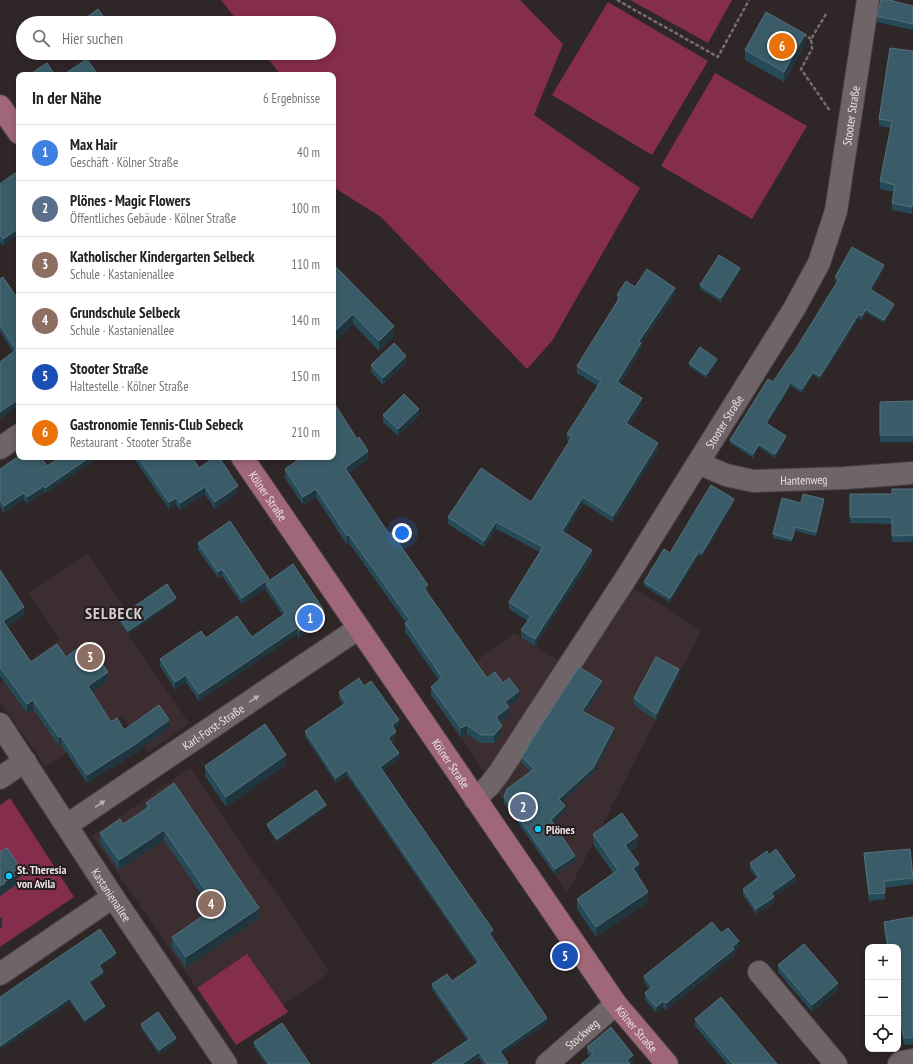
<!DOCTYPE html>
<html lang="de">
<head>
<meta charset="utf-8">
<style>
	:root { --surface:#fff; --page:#f6f6f6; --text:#202124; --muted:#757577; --line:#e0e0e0; --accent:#166d84 }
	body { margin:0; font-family:"PT Sans Narrow",sans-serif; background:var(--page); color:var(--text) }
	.controls { position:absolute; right:12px; bottom:12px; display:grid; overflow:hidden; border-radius:8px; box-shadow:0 2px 6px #0003 }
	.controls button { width:36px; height:36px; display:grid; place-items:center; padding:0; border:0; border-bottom:1px solid var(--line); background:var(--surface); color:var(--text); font:20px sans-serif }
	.you { position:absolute; left:402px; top:533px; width:14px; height:14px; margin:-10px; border:3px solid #fff; border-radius:50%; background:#1a73e8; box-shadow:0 0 0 6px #1a73e833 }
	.badge { display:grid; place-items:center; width:26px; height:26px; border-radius:50%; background:var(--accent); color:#fff; font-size:13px; font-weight:700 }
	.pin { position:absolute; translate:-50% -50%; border:2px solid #fff; box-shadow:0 1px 4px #0006 }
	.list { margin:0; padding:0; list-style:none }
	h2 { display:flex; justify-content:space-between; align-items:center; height:52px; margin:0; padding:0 16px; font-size:17px }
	h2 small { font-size:13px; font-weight:400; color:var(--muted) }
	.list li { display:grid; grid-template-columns:26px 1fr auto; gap:12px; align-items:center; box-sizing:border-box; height:56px; padding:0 16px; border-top:1px solid var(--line) }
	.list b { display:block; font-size:15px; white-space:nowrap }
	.list p { margin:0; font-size:13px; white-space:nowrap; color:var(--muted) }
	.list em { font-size:13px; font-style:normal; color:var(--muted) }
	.icon { flex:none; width:22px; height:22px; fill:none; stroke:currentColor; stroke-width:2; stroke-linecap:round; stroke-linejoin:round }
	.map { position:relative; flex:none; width:913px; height:1064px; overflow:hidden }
	.search { position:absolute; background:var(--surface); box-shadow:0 2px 6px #0003; left:16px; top:16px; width:320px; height:44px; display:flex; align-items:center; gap:10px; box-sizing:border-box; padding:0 14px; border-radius:22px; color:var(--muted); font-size:15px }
	.panel { position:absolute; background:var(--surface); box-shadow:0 2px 6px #0003; left:16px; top:72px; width:320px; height:388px; border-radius:8px }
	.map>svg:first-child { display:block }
</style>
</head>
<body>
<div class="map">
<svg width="913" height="1064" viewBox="0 0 913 1064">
	<rect width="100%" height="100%" fill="#2f2628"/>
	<g fill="#3c2d31">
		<path d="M 87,553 L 129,614 L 119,621 L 189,723 L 148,752 L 122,715 L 46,767 L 0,701 L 0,682 L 60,640 L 28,593 Z"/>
		<path d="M 632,587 L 701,631 L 567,894 L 555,875 L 431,695 L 514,633 L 578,672 Z"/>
		<path d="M 190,768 L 330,972 L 283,1005 L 288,1012 L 236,1045 L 92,836 Z"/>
	</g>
	<g fill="#852d4c">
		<path d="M 221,0 L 520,0 L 563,44 L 534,115 L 640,188 L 552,341 L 527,369 L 381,217 L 333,187 L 333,75 L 281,75 L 263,53 L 329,53 L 329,23 L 239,23 Z"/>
		<path d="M 630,0 L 732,0 L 708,43 Z"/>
		<path d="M 608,2 L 708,61 L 652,155 L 552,95 Z"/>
		<path d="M 715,73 L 807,126 L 752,219 L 661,166 Z"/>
		<path d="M 10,798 L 74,897 L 0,947 L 0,805 Z"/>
		<path d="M 247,954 L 288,1012 L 236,1045 L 197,988 Z"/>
	</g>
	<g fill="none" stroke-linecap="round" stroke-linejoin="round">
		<g stroke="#494244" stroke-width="24">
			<g id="minor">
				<path d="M 0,448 L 19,435"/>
				<path id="s1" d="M 698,463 L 726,475 L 753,481 L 845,478 L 913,473"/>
				<path id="s2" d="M 0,724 L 113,897 L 226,1064"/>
				<path d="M 0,778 L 25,761"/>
				<path id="s3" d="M 475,799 L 489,786 L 499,773 L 628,575 L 794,309 L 819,263 L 836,211 L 868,0"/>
				<path id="s4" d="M 67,825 L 359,628"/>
				<path d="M 759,972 L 836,1064"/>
				<path d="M 0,974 L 113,897"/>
				<path id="s5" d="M 547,1064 L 616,1004"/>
				<path d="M 899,1064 L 901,1062 L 913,1060"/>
			</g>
		</g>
		<g stroke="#494244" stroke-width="24">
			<g id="major">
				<path d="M 0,106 L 19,133"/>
				<path id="s6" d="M 242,457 L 616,1004 L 667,1064"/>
			</g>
		</g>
		<g stroke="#756d6f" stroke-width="2.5" stroke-dasharray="4 2" stroke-linecap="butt">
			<path d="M 617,0 L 718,57 L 749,0"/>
			<path d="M 826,14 L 811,39 L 812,49 L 801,69 L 830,111"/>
			<path d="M 803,34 L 811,39"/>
		</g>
		<use href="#minor" stroke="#6f6467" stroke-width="22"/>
		<use href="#major" stroke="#9f6778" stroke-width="22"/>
	</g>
	<g fill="#254b59">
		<path d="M 913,6 L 913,30 L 877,22 L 877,16 Z"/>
		<path d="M 805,44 L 784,82 L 745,60 L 745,50 Z"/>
		<path d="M 913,51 L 913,207 L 912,214 L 892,210 L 892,203 L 894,192 L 880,189 L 880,181 L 891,128 L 879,126 L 879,119 Z"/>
		<path d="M 19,179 L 3,246 L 0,242 L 0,184 Z"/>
		<path d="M 333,264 L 394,336 L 379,351 L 353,324 L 333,343 Z"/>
		<path d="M 884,269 L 872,290 L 894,308 L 884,323 L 866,312 L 862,320 L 859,318 L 820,379 L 813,375 L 802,393 L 791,386 L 767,424 L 786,439 L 775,458 L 759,447 L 753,458 L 730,443 L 730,440 L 773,382 L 792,355 L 837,282 L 835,281 L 835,277 Z"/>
		<path d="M 740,271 L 721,302 L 700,289 L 700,285 Z"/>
		<path d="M 0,279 L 19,301 L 19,405 L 0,419 L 13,352 L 0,331 Z"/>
		<path d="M 635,287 L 675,295 L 641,344 L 641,349 L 620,384 L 642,404 L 629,425 L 658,450 L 613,522 L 583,503 L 565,533 L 592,557 L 535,646 L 521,637 L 521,630 L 528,621 L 509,609 L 509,602 L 540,552 L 496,529 L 484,547 L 448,524 L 448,517 L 531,502 L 569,442 L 567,440 L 567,434 L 598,386 L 577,373 L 577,366 L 617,302 L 617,295 Z"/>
		<path d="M 406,362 L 383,385 L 371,372 L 371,365 Z"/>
		<path d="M 717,362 L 706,378 L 689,366 L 689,363 Z"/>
		<path d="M 913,401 L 913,442 L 880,442 L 880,402 Z"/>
		<path d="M 383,415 L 419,416 L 398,436 L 383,422 Z"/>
		<path d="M 133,457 L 192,457 L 199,468 L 238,492 L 215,509 L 205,494 L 180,510 L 176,504 L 169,509 Z"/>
		<path d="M 368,459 L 349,473 L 428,593 L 487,678 L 503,683 L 519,699 L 509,707 L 509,716 L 500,723 L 502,734 L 494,743 L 481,743 L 467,734 L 461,737 L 431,695 L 431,687 L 439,680 L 405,632 L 405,623 L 406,623 L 349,543 L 347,545 L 316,497 L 303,505 L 285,478 L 285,469 Z"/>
		<path d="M 47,466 L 45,494 L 44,492 L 27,504 L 24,499 L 4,513 L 0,506 L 0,469 Z"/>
		<path d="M 913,489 L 913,542 L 892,542 L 892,524 L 850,523 L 850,494 L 892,494 Z"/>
		<path d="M 734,503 L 702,556 L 699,555 L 670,602 L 644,586 L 644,582 L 670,553 Z"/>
		<path d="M 801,503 L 824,503 L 816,536 L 795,531 L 792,542 L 773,538 L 773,534 Z"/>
		<path d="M 198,543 L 269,581 L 323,615 L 322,622 L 299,638 L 297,634 L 199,701 L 186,682 L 175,689 L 160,666 L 160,659 L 206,638 L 252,637 L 283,615 L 266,590 L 266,588 L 242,604 L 222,576 L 218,578 L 198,550 Z"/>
		<path d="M 0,570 L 24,615 L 7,627 L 31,662 L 66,657 L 108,681 L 92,692 L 111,722 L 124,730 L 169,728 L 134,754 L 87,783 L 61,744 L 59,746 L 33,709 L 27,713 L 0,676 Z"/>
		<path d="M 176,601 L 128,634 L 119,621 L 119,617 Z"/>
		<path d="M 679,675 L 656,720 L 634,705 L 634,698 Z"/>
		<path d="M 364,686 L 399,726 L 394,729 L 396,738 L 391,742 L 399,758 L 383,770 L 493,936 L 492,936 L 547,1024 L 502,1054 L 508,1064 L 483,1064 L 479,1058 L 470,1064 L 432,1064 L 467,1040 L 432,989 L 432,984 L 452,981 L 477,964 L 347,775 L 336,783 L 305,736 L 305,731 L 343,704 L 339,698 L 339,692 Z"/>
		<path d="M 602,687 L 585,713 L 614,734 L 593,774 L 562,802 L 565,812 L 553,823 L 575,861 L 555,875 L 504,803 L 504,797 L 530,771 L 522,763 L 522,757 Z"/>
		<path d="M 286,765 L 226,807 L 205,776 L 205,766 Z"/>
		<path d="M 146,803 L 259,918 L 186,968 L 172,948 L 172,937 L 212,910 L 164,840 L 119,870 L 100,843 L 100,833 L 123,824 L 146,809 Z"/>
		<path d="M 326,808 L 277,842 L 267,827 L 267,824 Z"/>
		<path d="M 593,834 L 638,846 L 630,852 L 639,874 L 637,875 L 648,902 L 596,937 L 577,909 L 577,899 L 614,874 L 593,844 Z"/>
		<path d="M 864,853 L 913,878 L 913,884 L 884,888 L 885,899 L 869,901 L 864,860 Z"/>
		<path d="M 769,855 L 795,882 L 774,897 L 774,903 L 756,914 L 743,895 L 743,889 L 757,879 L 750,869 L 750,863 Z"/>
		<path d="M 913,917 L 913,1044 L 904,1045 L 898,1010 L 898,947 L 887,947 L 884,929 L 884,922 Z"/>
		<path d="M 721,933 L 739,947 L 734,952 L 734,955 L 666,1010 L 663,1007 L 656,1013 L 645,999 L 645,993 L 649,989 L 644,982 L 644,976 Z"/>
		<path d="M 116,956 L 100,967 L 103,975 L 90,984 L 105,1009 L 85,1023 L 70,1002 L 0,1050 L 0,997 Z"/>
		<path d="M 778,965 L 838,990 L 812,1012 L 778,972 Z"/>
		<path d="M 695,1019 L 777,1064 L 727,1064 L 695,1026 Z"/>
		<path d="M 141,1024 L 176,1042 L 159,1054 L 141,1028 Z"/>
		<path d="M 254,1042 L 310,1064 L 266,1064 L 254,1047 Z"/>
		<path d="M 587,1047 L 633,1061 L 630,1064 L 590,1057 L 587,1053 Z"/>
	</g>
	<g fill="#20363f">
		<path d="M 805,34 L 805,44 L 784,82 L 784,72 Z"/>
		<path d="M 913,199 L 913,207 L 912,214 L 912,207 Z"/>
		<path d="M 19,228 L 19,234 L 3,246 L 3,239 Z"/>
		<path d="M 884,265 L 884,269 L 870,293 L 870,289 Z"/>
		<path d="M 740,268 L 740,271 L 721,302 L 721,298 Z"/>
		<path d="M 675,288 L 675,295 L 641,344 L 641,349 L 617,388 L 617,382 L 639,341 Z"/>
		<path d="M 894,304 L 894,308 L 884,323 L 884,320 Z"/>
		<path d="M 866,309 L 866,312 L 862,320 L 862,316 Z"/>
		<path d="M 353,314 L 353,324 L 333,343 L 333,333 Z"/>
		<path d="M 859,314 L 859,318 L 820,379 L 820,376 Z"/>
		<path d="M 394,326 L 394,336 L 379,351 L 379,341 Z"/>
		<path d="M 406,356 L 406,362 L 383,385 L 383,378 Z"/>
		<path d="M 717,359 L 717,362 L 706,378 L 706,375 Z"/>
		<path d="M 813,372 L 813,375 L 802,393 L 802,389 Z"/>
		<path d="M 791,382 L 791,386 L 766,426 L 766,423 Z"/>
		<path d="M 642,398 L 642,404 L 626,430 L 626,423 Z"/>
		<path d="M 19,399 L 19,405 L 0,419 L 0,412 Z"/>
		<path d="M 419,409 L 419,416 L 398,436 L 398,429 Z"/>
		<path d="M 786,436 L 786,439 L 775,458 L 775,454 Z"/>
		<path d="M 658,443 L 658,450 L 613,522 L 613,516 Z"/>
		<path d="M 759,444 L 759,447 L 753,458 L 753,454 Z"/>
		<path d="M 368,451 L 368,459 L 345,476 L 345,468 Z"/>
		<path d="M 90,457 L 99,457 L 45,494 L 45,488 Z"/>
		<path d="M 44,486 L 44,492 L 27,504 L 27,497 Z"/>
		<path d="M 238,486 L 238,492 L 215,509 L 215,502 Z"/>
		<path d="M 205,487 L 205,494 L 180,510 L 180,503 Z"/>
		<path d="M 316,489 L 316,497 L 303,505 L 303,497 Z"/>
		<path d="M 24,493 L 24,499 L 4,513 L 4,506 Z"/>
		<path d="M 583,497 L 583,503 L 562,538 L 562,531 Z"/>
		<path d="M 176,498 L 176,504 L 169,509 L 169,502 Z"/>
		<path d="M 734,499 L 734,503 L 702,556 L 702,553 Z"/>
		<path d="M 824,499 L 824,503 L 816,536 L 816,532 Z"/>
		<path d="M 496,522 L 496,529 L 484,547 L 484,541 Z"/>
		<path d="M 795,527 L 795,531 L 792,542 L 792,539 Z"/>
		<path d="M 349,535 L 349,543 L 347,545 L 347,536 Z"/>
		<path d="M 592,550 L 592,557 L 535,646 L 535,639 Z"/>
		<path d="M 699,551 L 699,555 L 670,602 L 670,598 Z"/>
		<path d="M 222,569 L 222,576 L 218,578 L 218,572 Z"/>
		<path d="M 269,579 L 269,585 L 266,583 L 266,588 L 242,604 L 242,598 Z"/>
		<path d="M 428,585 L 428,593 L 424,596 L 424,588 Z"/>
		<path d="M 176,598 L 176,601 L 128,634 L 128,631 Z"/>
		<path d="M 24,607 L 24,615 L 3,630 L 3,621 Z"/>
		<path d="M 323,609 L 322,622 L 299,638 L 299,631 Z"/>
		<path d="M 297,628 L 297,634 L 199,701 L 199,694 Z"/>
		<path d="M 679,669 L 679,675 L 656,720 L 656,714 Z"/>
		<path d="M 108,672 L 108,681 L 88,695 L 88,686 Z"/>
		<path d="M 186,675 L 186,682 L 175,689 L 175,682 Z"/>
		<path d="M 602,681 L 602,687 L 582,717 L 582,711 Z"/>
		<path d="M 519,691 L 519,699 L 505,710 L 505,702 Z"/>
		<path d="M 33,700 L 33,709 L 27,713 L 27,704 Z"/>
		<path d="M 509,707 L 509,716 L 496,726 L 496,717 Z"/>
		<path d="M 169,720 L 169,728 L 134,754 L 87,783 L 87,775 Z"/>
		<path d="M 399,720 L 399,726 L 392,731 L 392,725 Z"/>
		<path d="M 467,725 L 467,734 L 461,737 L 461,728 Z"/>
		<path d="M 502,726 L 502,734 L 494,743 L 494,735 Z"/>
		<path d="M 614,728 L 614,734 L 593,774 L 559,805 L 559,799 Z"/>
		<path d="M 396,732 L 396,738 L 388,743 L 388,738 Z"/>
		<path d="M 61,736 L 61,744 L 59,746 L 59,737 Z"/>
		<path d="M 399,753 L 399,758 L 380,772 L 380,767 Z"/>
		<path d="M 286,755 L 286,765 L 226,807 L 226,797 Z"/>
		<path d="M 347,770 L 347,775 L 336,783 L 336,778 Z"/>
		<path d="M 326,805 L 326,808 L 277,842 L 277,839 Z"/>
		<path d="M 565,806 L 565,812 L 551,826 L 551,820 Z"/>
		<path d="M 164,830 L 164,840 L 119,870 L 119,860 Z"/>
		<path d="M 638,836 L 638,846 L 625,855 L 625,845 Z"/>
		<path d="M 575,856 L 575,861 L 555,875 L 555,869 Z"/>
		<path d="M 639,864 L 639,874 L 633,879 L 633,868 Z"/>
		<path d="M 20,867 L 20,877 L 15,880 L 15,886 L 5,892 L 5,893 L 0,896 L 0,886 L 4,882 L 13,872 Z"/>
		<path d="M 795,876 L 795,882 L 774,897 L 774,903 L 756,914 L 756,909 L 771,893 Z"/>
		<path d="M 648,892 L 648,902 L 596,937 L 596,927 Z"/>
		<path d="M 259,908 L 259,918 L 186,968 L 186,957 Z"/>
		<path d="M 2,917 L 2,927 L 0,928 L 0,918 Z"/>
		<path d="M 493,930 L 493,936 L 489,938 L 489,933 Z"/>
		<path d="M 739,941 L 739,947 L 734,952 L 734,955 L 666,1010 L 666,1003 Z"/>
		<path d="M 116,953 L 116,956 L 99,968 L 99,965 Z"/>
		<path d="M 103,972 L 103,975 L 89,985 L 89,982 Z"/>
		<path d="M 838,983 L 838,990 L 812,1012 L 812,1005 Z"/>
		<path d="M 70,998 L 70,1002 L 0,1050 L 0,1046 Z"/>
		<path d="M 663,1001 L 663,1007 L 656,1013 L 656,1007 Z"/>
		<path d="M 105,1006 L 105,1009 L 85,1023 L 85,1020 Z"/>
		<path d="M 547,1018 L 547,1024 L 500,1056 L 500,1051 Z"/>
		<path d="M 176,1038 L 176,1042 L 159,1054 L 159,1050 Z"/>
		<path d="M 479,1052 L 479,1058 L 470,1064 L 462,1064 Z"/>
		<path d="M 633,1055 L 633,1061 L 630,1064 L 627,1060 Z"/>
	</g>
	<g fill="#3a5c68" stroke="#55717b">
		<path d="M 881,0 L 889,0 L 913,6 L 913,24 L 877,16 Z"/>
		<path d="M 98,9 L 108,23 L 85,23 L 83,20 Z"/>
		<path d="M 766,12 L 805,34 L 784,72 L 745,50 Z"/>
		<path d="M 890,48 L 913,51 L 913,180 L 912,188 L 913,188 L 913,199 L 912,207 L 892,203 L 895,185 L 880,181 L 892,121 L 879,119 Z"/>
		<path d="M 87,59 L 98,75 L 63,75 Z"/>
		<path d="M 47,63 L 55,75 L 29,75 Z"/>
		<path d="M 15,173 L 19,179 L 19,228 L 3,239 L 0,235 L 0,184 Z"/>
		<path d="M 852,247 L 884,265 L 870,289 L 894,304 L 884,320 L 866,309 L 862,316 L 859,314 L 820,376 L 813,372 L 802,389 L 791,382 L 766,423 L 786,436 L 775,454 L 759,444 L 753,454 L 730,440 L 768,379 L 773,382 L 791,355 L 792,355 L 839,279 L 835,277 Z"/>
		<path d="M 719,255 L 740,268 L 721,298 L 700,285 Z"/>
		<path d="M 333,264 L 394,326 L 379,341 L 353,314 L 333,333 L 333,298 L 336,296 L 333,293 Z"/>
		<path d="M 647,269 L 675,288 L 639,341 L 641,343 L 617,382 L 642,398 L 626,423 L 658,443 L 613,516 L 583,497 L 562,531 L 592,550 L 535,639 L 521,630 L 531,616 L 509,602 L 543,547 L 496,522 L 484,541 L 448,517 L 481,468 L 531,502 L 572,437 L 567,434 L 601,381 L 577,366 L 620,297 L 617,295 L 626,281 L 635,287 Z"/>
		<path d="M 3,277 L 19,301 L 19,399 L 0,412 L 0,362 L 16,350 L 0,325 L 0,279 Z"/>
		<path d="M 394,343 L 406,356 L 383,378 L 371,365 Z"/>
		<path d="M 700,347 L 717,359 L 706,375 L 689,363 Z"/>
		<path d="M 404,394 L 419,409 L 398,429 L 383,415 Z"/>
		<path d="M 913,401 L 913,435 L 880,435 L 880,402 Z"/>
		<path d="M 334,403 L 357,439 L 359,437 L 368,451 L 345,468 L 389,534 L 391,532 L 428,585 L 424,588 L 487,678 L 495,672 L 503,683 L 509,678 L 519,691 L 505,702 L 509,707 L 496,717 L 502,726 L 494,735 L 481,735 L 467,725 L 461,728 L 431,687 L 442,677 L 405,623 L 410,620 L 349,535 L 347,536 L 316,489 L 303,497 L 285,469 L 302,457 L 333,457 Z"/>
		<path d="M 19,456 L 19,457 L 41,457 L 47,466 L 60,457 L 90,457 L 45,488 L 44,486 L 27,497 L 24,493 L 4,506 L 0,500 L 0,469 Z"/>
		<path d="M 138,457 L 192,457 L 199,468 L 215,457 L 219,457 L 238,486 L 215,502 L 205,487 L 180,503 L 176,498 L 169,502 Z"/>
		<path d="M 711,485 L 734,499 L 702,553 L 699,551 L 670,598 L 644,582 L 664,549 L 670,553 Z"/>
		<path d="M 892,489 L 913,489 L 913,535 L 892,536 L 892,517 L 850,517 L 850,494 L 892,494 Z"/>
		<path d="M 803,494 L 824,499 L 816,532 L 795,527 L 792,539 L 773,534 L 782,498 L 801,503 Z"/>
		<path d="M 230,521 L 269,579 L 242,598 L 222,569 L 218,572 L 198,543 Z"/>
		<path d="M 293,564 L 323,609 L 322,615 L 299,631 L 297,628 L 199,694 L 186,675 L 175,682 L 160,659 L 201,631 L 206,638 L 237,616 L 252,637 L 286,613 L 266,583 Z"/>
		<path d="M 0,570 L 24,607 L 3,621 L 31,662 L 57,644 L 66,657 L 87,642 L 108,672 L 88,686 L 111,722 L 117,718 L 124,730 L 159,705 L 169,720 L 134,745 L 87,775 L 61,736 L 59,737 L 33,700 L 27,704 L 0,667 Z"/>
		<path d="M 167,584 L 176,598 L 128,631 L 119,617 Z"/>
		<path d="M 656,657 L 679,669 L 656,714 L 634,698 Z"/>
		<path d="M 579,667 L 602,681 L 582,711 L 614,728 L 593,768 L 559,799 L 565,806 L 551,820 L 575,856 L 555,869 L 504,797 L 507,789 L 534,769 L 522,757 L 533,738 Z"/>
		<path d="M 359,678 L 364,686 L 371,681 L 399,720 L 392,725 L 396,732 L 388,738 L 399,753 L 380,767 L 493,930 L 489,933 L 547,1018 L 500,1051 L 508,1063 L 506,1064 L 487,1064 L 479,1052 L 462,1064 L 432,1064 L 470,1039 L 432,984 L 447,974 L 452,981 L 479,962 L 347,770 L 336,778 L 305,731 L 346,703 L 339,692 Z"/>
		<path d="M 265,724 L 286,755 L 226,797 L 205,766 Z"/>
		<path d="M 174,783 L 259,908 L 186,957 L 172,937 L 213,909 L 212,907 L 215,904 L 164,830 L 119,860 L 100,833 L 120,819 L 123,824 L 149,807 L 146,803 Z"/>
		<path d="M 316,790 L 326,805 L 277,839 L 267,824 Z"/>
		<path d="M 622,813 L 638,836 L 625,845 L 639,864 L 633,868 L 648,892 L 596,927 L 577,899 L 618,870 L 593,834 Z"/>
		<path d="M 7,848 L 20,867 L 13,872 L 15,876 L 4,882 L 5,883 L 0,886 L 0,852 Z"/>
		<path d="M 776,849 L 795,876 L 771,893 L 774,897 L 756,909 L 743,889 L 759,877 L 750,863 L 767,851 L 769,855 Z"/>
		<path d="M 910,849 L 913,878 L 884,881 L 885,893 L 869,894 L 864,853 Z"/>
		<path d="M 913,917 L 913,1037 L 904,1038 L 898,1003 L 898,947 L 888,947 L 884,922 Z"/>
		<path d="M 712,922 L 721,933 L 728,928 L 739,941 L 732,947 L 734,949 L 666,1003 L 663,1001 L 656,1007 L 645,993 L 652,987 L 644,976 Z"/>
		<path d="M 100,929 L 116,953 L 99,965 L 103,972 L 89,982 L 105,1006 L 85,1020 L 70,998 L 0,1046 L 0,997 Z"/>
		<path d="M 804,944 L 838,983 L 812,1005 L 778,965 Z"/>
		<path d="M 721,997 L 777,1064 L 733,1064 L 695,1019 Z"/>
		<path d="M 158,1012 L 176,1038 L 159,1050 L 141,1024 Z"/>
		<path d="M 282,1023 L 310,1064 L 269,1064 L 254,1042 Z"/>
		<path d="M 611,1027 L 633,1055 L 627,1060 L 630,1064 L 581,1064 L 593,1054 L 587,1047 Z"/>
	</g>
	<defs><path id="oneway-solid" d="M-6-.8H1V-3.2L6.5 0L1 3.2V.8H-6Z"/></defs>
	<g fill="#b8b0b3">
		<use href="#oneway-solid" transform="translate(254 699) rotate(-34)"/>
		<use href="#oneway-solid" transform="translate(100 804) rotate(-34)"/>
	</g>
	<g fill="#0acafa" stroke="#251c1e" stroke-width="1.5">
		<circle cx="538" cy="829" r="4"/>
		<circle cx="9" cy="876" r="4"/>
	</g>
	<g text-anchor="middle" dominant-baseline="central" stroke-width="4" stroke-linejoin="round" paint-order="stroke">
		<g font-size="12" fill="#e9e3e5" stroke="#251c1e">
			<text stroke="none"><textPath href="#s3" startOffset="789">Stooter Straße</textPath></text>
			<text stroke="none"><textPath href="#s3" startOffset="453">Stooter Straße</textPath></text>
			<text stroke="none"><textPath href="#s1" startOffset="109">Hantenweg</textPath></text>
			<text stroke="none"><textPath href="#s6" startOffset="47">Kölner Straße</textPath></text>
			<text stroke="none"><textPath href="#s4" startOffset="176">Karl-Forst-Straße</textPath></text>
			<text stroke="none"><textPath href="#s6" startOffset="371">Kölner Straße</textPath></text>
			<text stroke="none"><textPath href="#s2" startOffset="204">Kastanienallee</textPath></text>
			<text stroke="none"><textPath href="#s6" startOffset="695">Kölner Straße</textPath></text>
			<text stroke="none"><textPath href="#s5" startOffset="46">Stockweg</textPath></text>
		</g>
		<g font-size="12" font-weight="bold" fill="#e9e3e5" stroke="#251c1e" text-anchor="start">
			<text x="546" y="829">Plönes</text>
			<text x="17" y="869">St. Theresia<tspan x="17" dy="14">von Avila</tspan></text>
		</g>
		<g font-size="16" font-weight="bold" letter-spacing="1" fill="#d8cdcf" stroke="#251c1e">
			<text x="114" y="613">SELBECK</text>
		</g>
	</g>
</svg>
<div class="controls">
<button>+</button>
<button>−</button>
<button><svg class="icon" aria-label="locate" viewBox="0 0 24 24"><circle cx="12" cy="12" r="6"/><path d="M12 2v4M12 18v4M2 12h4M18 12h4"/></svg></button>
</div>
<div class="you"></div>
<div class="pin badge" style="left:310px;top:618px;background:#3f7fe0">1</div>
<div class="pin badge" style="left:523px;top:807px;background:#5c6f8a">2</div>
<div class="pin badge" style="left:90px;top:657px;background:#8d6e63">3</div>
<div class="pin badge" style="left:211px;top:904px;background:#8d6e63">4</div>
<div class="pin badge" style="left:565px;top:956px;background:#1a4fb4">5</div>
<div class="pin badge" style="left:782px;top:46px;background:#e8710a">6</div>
<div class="search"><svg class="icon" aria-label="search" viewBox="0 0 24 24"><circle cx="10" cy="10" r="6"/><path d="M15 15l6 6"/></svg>Hier suchen</div>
<section class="panel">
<h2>In der Nähe<small>6 Ergebnisse</small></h2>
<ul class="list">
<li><span class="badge" style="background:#3f7fe0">1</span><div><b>Max Hair</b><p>Geschäft · Kölner Straße</p></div><em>40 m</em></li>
<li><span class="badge" style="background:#5c6f8a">2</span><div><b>Plönes - Magic Flowers</b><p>Öffentliches Gebäude · Kölner Straße</p></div><em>100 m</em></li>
<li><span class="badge" style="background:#8d6e63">3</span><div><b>Katholischer Kindergarten Selbeck</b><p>Schule · Kastanienallee</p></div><em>110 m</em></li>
<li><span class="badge" style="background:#8d6e63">4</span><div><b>Grundschule Selbeck</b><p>Schule · Kastanienallee</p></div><em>140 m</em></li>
<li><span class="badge" style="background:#1a4fb4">5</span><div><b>Stooter Straße</b><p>Haltestelle · Kölner Straße</p></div><em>150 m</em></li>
<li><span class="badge" style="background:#e8710a">6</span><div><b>Gastronomie Tennis-Club Sebeck</b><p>Restaurant · Stooter Straße</p></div><em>210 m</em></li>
</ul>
</section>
</div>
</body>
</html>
